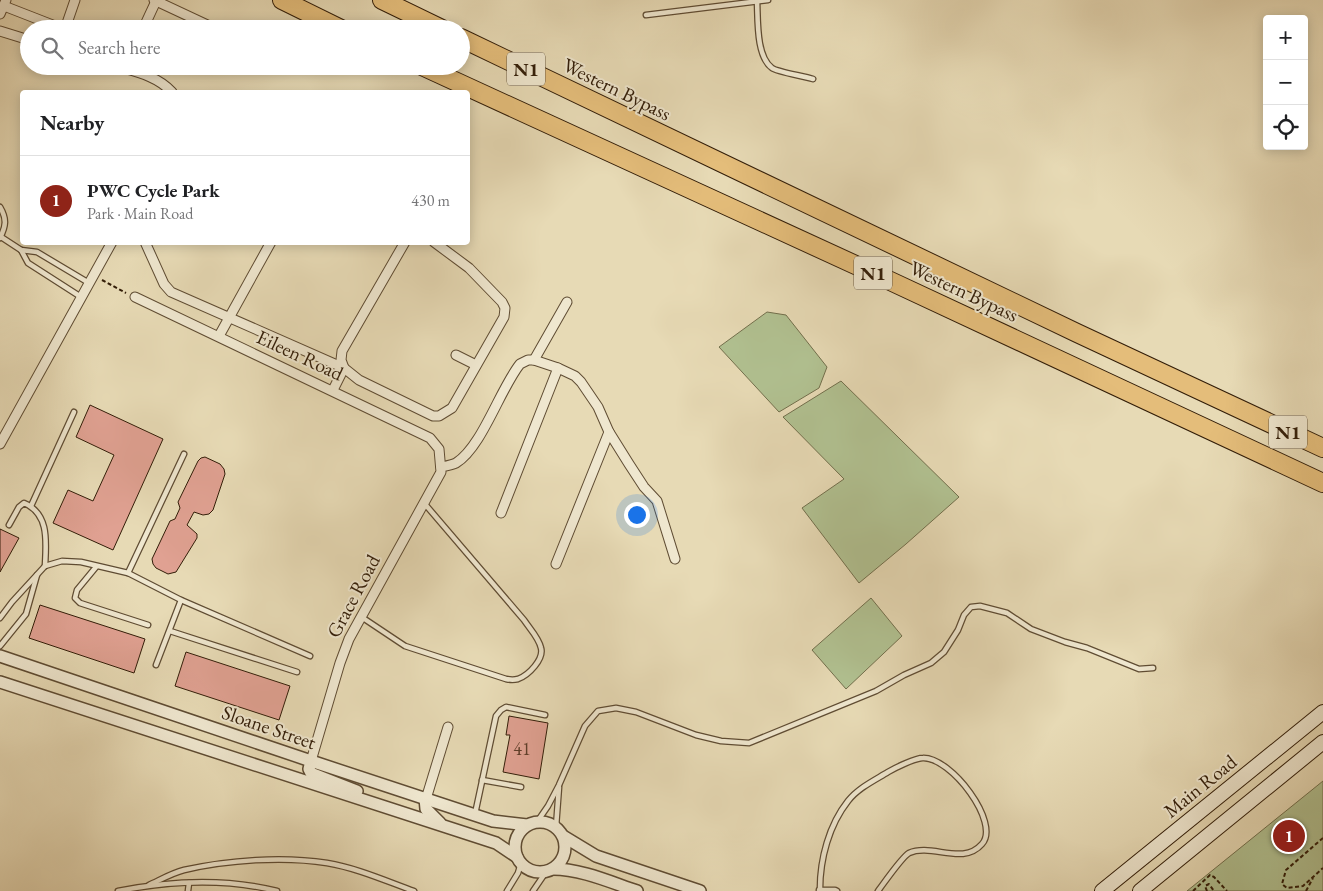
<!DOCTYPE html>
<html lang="en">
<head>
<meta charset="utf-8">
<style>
	:root { --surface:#fff; --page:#f2f2f2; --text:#202124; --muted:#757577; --line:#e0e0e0; --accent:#8f2418 }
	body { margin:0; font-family:"EB Garamond",serif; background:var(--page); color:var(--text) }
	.controls { position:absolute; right:15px; top:15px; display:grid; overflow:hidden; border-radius:5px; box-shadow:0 2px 12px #0003 }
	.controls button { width:45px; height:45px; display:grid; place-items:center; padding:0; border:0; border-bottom:1px solid var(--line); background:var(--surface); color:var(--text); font:25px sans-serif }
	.you { position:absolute; left:636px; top:514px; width:18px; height:18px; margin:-12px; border:4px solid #fff; border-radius:50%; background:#1a73e8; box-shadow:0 0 0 8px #1a73e833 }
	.badge { display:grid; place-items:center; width:32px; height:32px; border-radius:50%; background:var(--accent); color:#fff; font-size:16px; font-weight:700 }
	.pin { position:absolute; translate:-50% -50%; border:2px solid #fff; box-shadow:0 1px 5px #0006 }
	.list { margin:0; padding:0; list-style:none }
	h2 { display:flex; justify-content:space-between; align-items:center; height:65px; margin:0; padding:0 20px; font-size:21px }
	h2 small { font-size:16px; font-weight:400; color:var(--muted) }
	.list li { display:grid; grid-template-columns:32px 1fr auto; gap:15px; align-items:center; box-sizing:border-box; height:90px; padding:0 20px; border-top:1px solid var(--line) }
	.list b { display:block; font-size:19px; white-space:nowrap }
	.list p { margin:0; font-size:16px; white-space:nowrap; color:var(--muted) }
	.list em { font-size:16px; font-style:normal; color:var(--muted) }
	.icon { flex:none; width:28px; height:28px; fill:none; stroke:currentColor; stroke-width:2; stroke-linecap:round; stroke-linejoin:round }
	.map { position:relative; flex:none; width:1323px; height:891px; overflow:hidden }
	.search { position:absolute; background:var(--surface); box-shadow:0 2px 12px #0003; left:20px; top:20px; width:450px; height:55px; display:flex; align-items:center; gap:12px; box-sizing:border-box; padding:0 18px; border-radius:28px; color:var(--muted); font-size:19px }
	.panel { position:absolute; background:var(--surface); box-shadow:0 2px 12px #0003; left:20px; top:90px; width:450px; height:155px; border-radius:5px }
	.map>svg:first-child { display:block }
</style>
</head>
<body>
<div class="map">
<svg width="1323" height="891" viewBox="0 0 1323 891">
	<rect width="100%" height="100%" fill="#e7dab5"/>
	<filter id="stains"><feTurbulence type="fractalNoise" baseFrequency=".004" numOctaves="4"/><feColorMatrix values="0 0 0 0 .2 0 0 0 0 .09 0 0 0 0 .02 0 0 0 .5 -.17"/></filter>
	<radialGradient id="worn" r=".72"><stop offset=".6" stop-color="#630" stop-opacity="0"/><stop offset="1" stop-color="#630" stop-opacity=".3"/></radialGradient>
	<g fill="#b1c191" stroke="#726f4c">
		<path d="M 767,312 L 786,315 L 827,367 L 819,388 L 779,412 L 719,347 Z"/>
		<path d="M 841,381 L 959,497 L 906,544 L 859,583 L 802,508 L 844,479 L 783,417 Z"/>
		<path d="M 871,598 L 902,636 L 846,689 L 812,650 Z"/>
		<path d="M 1323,781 L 1323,891 L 1187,891 Z"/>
	</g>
	<g fill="#e0a192" stroke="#321d08">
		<path d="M 90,405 L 163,439 L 113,550 L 53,523 L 68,490 L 93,501 L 114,455 L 76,437 Z"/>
		<path d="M 205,457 L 220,464 L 224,469 L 225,474 L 213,510 L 209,514 L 203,515 L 194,512 L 187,525 L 197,534 L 197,538 L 176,572 L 168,574 L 156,568 L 153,564 L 152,559 L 170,521 L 175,519 L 180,508 L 178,502 L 198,461 L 201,458 Z"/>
		<path d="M 0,529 L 19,538 L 0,572 Z"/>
		<path d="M 40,605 L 145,639 L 134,673 L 29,638 Z"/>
		<path d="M 186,652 L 290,686 L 279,720 L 175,686 Z"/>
		<path d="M 509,716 L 548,723 L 539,779 L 503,772 L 510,735 L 506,735 Z"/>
	</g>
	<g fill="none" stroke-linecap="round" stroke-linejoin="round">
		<g stroke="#5f4c33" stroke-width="7">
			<g id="service">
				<path d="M 757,1 C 758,20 756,56 772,68 C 777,72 804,76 813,79"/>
				<path d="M 646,15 L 768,0"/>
				<path d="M 0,207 C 7,219 6,226 0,238"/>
				<path d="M 1,237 L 21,250 L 37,252 L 89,283"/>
				<path d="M 21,250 L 28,263 L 81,297"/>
				<path d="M 31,506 L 74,412"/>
				<path d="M 9,525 L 19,507 L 24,503 C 50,514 46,543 45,566"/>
				<path d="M 96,567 L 77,590 L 75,598 L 80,603 L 148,625"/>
				<path d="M 128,573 L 184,454"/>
				<path d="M 360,616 L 405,646 L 506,679 C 511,680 514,680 518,679 C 529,675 544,659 541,648 C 539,638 530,629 524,620 L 424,503"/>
				<path d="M 0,618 L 12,602 L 45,566 L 62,561 L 81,562 L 128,573 L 181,600 L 310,656"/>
				<path d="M 170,631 L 297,672"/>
				<path d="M 0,646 L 26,614 L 37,575"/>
				<path d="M 156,665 L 181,600"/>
				<path d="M 482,780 L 521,787"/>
				<path d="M 475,814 L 496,716 L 501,710 L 506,707 L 545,715"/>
				<path d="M 537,822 L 548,806 L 559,785 L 585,726 L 598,711 L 616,708 L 636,712 L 696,735 L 721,741 L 749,743 L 876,691 L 904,675 L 931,663 L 944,652 L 958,630 L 964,615 L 971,607 L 980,606 L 1007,613 L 1031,629 L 1065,642 L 1087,648 L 1139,669 L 1153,668"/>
				<path d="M 556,827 L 559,787"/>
				<path d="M 149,885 C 160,880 172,873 184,870 C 228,860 283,856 327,863 C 357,868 386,881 414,891"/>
				<path d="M 820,889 C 820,859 829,825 848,801 C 858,788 875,780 888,772 C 895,768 915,758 923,758 C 951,757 1001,823 982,844 C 963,866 932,843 909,853 C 902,857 884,883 878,891"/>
				<path d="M 819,890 L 835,890 L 837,891"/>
				<path d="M 118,891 C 169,881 225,878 277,891"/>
				<path d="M 188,891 L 189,883"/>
				<path d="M 507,891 L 518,873 L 521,863"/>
				<path d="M 533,891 L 546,872"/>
			</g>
		</g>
		<g stroke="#5f4c33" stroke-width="11">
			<g id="minor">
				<path d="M 154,0 L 216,29"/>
				<path d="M 4,6 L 63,29"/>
				<path d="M 0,14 L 6,0"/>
				<path d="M 65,29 L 75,0"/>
				<path d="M 143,29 L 156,1"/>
				<path d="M 0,31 L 29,40"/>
				<path d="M 116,66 C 137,72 157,76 172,92"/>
				<path d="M 145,242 L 164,284 L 171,292 L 344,368 L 359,380 L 433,416 L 439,416 L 452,408 L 504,317 L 505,308 L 502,302 L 469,268 L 434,242"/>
				<path d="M 135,297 L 430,438 L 439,449 L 441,472 L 349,639 L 340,663 L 311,761"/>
				<path d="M 219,336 L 271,242"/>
				<path d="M 456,355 L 476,365"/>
				<path d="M 534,360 L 567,302"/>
				<path d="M 333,390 L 344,368 L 341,360 L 342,351 L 405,242"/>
				<path d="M 0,444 L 112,242"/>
				<path d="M 441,467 C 446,466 452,465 456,463 C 482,447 500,389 520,364 L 528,360 L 534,360 L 558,368 L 575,376 L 581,382 L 598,407 L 609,432 L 629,464 L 644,487 L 657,501 L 675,559"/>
				<path d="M 501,513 L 558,368"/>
				<path d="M 556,564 L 609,432"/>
				<path d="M 426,799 L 448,727"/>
			</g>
		</g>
		<g stroke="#5f4c33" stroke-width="14">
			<g id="tertiary">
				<path d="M 0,656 L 311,761 L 493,821 L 527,825"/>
				<path d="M 0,682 L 496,843 L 517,857"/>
				<path d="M 311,761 L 309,769 L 311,773 L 357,791"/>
				<path d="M 425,798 L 426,809 L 440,823"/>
				<circle cx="540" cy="847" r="25"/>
				<path d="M 563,836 L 596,856 L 700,891"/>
				<path d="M 553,869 C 581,869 610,882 637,891"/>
			</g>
		</g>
		<g stroke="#321d08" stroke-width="16">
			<g id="secondary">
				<path d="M 1102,891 L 1323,712"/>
				<path d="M 1140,891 L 1323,742"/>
			</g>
		</g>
		<g stroke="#321d08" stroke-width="20">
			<g id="motorway">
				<path d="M 282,0 L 341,29"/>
				<path d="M 382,0 L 442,29"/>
				<path d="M 461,38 L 1077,333 L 1323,448"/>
				<path d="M 422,66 L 886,279 L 1323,483"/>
			</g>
		</g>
		<g stroke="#321d08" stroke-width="2" stroke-dasharray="4 2.5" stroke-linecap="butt">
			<path d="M 102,280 L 126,293"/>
			<path d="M 1323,838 L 1286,870 L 1282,884 L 1287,888 L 1303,886 L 1323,868"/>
			<path d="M 1193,891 L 1210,875 L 1214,877 L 1227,891"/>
			<path d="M 1207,891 L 1205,886 L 1209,884 L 1214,891"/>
			<path d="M 1306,891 L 1313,878"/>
		</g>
		<use href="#service" stroke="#efe7cf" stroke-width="4.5"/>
		<use href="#minor" stroke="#efe7cf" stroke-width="9"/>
		<use href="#tertiary" stroke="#efe7cf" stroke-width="11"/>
		<use href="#secondary" stroke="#efe7cf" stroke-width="14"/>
		<use href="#motorway" stroke="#e4bd7a" stroke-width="18"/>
	</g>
	<g text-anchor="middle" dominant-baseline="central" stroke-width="4" stroke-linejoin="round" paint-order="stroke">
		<g font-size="18" fill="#5e3e2a">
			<text x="522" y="748">41</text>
		</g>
		<g fill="#efe7cf" stroke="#6b5a44" stroke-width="1">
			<rect x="507" y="52.5" width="38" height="33" rx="4"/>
			<rect x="854" y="256.5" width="38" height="33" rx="4"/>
			<rect x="1269" y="415.5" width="38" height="33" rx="4"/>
		</g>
		<g font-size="19" font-weight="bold" fill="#321d08">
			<text x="526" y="69">N1</text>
			<text x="873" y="273">N1</text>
			<text x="1288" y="432">N1</text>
		</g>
		<g font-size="20" fill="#321d08" stroke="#efe7cf">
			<text transform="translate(617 89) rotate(26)">Western Bypass</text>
			<text transform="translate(964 291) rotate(25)">Western Bypass</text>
			<text transform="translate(300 355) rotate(25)">Eileen Road</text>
			<text transform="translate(353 596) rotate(-62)">Grace Road</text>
			<text transform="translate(269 727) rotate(19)">Sloane Street</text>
			<text transform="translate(1200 786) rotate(-39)">Main Road</text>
		</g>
	</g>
	<rect width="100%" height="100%" filter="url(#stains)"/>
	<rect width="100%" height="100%" fill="url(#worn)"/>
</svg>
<div class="controls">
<button>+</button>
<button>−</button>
<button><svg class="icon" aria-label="locate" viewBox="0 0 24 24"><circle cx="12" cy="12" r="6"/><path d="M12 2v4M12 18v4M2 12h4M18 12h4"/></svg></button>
</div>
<div class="you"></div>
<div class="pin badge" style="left:1289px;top:836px">1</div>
<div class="search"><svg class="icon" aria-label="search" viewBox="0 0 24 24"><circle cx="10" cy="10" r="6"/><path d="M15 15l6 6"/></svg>Search here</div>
<section class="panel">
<h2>Nearby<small></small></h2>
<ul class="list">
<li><span class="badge">1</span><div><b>PWC Cycle Park</b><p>Park · Main Road</p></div><em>430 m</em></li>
</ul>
</section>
</div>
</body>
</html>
